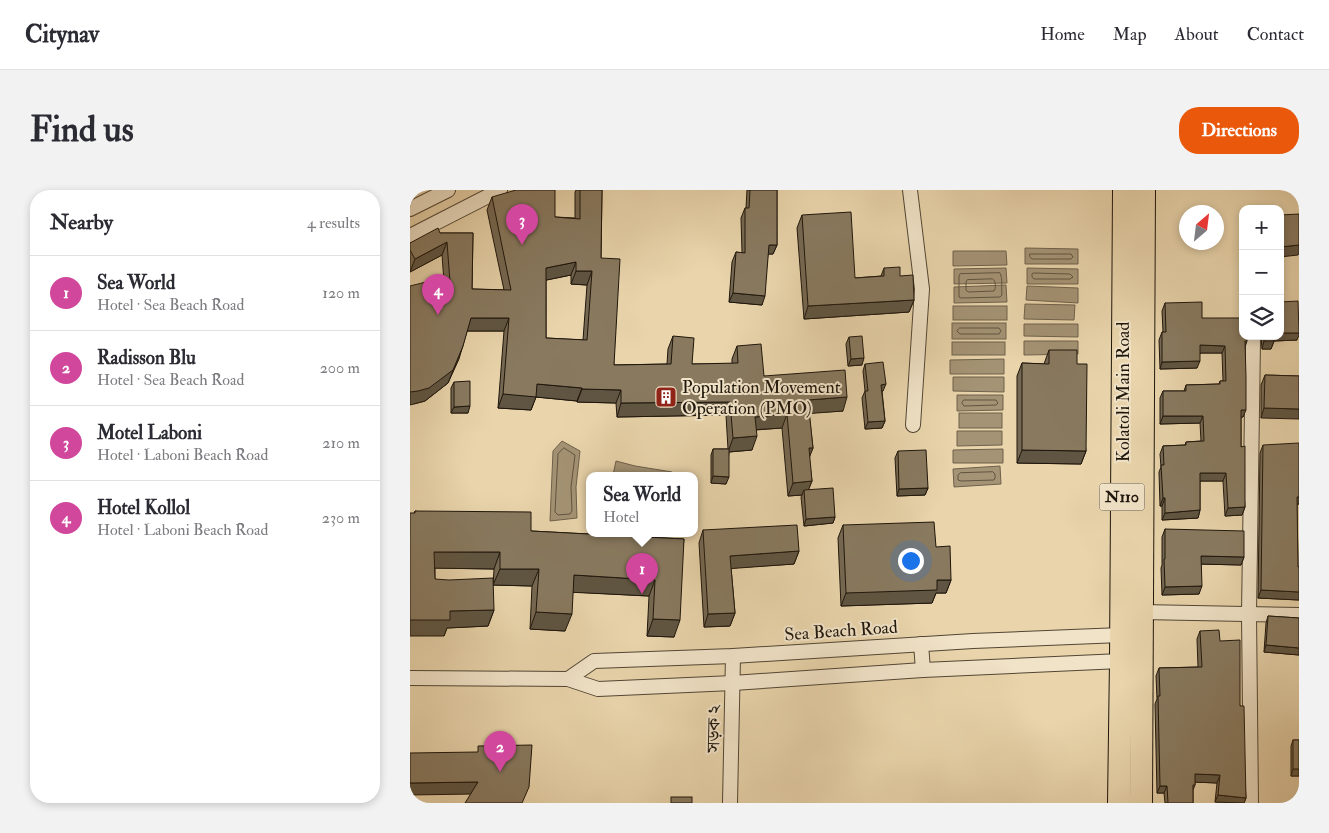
<!DOCTYPE html>
<html lang="en">
<head>
<meta charset="utf-8">
<style>
	:root { --surface:#fff; --page:#f2f2f3; --text:#2b2b33; --muted:#7c7c81; --line:#e1e1e2; --accent:#ea580c }
	body { margin:0; font-family:"IM FELL Double Pica","Noto Serif Bengali",serif; background:var(--page); color:var(--text) }
	.controls { position:absolute; right:15px; top:15px; display:grid; overflow:hidden; border-radius:10px; box-shadow:0 2px 8px #0003 }
	.controls button { width:45px; height:45px; display:grid; place-items:center; padding:0; border:0; border-bottom:1px solid var(--line); background:var(--surface); color:var(--text); font:25px sans-serif }
	.compass { position:absolute; left:769px; top:15px; width:45px; height:45px; border-radius:50%; background:var(--surface); box-shadow:0 2px 8px #0003; rotate:28deg }
	.you { position:absolute; left:500px; top:370px; width:18px; height:18px; margin:-12px; border:4px solid #fff; border-radius:50%; background:#1a73e8; box-shadow:0 0 0 8px #1a73e833 }
	.badge { display:grid; place-items:center; width:32px; height:32px; border-radius:50%; background:var(--accent); color:#fff; font-size:16px; font-weight:700 }
	.pin { position:absolute; translate:-50% -41px; filter:drop-shadow(0 1px 2px #0008) }
	.pin::after { content:''; position:absolute; top:26px; width:18px; height:15px; background:inherit; clip-path:polygon(0 0,100% 0,50% 100%) }
	.popup { position:absolute; left:176px; top:282px; width:112px; height:65px; box-sizing:border-box; display:grid; place-content:center; border-radius:10px; background:var(--surface); filter:drop-shadow(0 1px 4px #0005); font-size:16px; white-space:nowrap; color:var(--muted) }
	.popup b { font-size:19px; color:var(--text) }
	.popup::after { content:''; position:absolute; left:50%; top:100%; margin-left:-10px; border:10px solid transparent; border-top-color:var(--surface) }
	.list { margin:0; padding:0; list-style:none }
	h2 { display:flex; justify-content:space-between; align-items:center; height:65px; margin:0; padding:0 20px; font-size:21px }
	h2 small { font-size:16px; font-weight:400; color:var(--muted) }
	.list li { display:grid; grid-template-columns:32px 1fr auto; gap:15px; align-items:center; box-sizing:border-box; height:75px; padding:0 20px; border-top:1px solid var(--line) }
	.list b { display:block; font-size:19px; white-space:nowrap }
	.list p { margin:0; font-size:16px; white-space:nowrap; color:var(--muted) }
	.list em { font-size:16px; font-style:normal; color:var(--muted) }
	.icon { flex:none; width:28px; height:28px; fill:none; stroke:currentColor; stroke-width:2; stroke-linecap:round; stroke-linejoin:round }
	.map { position:relative; flex:none; width:889px; height:613px; overflow:hidden; border-radius:20px }
	header { display:flex; align-items:center; gap:30px; box-sizing:border-box; height:70px; padding:0 25px; background:var(--surface); border-bottom:1px solid var(--line) }
	header strong { font-size:24px }
	nav { display:flex; gap:28px; margin-inline-start:auto; font-size:18px }
	.intro { display:flex; align-items:center; justify-content:space-between; box-sizing:border-box; height:120px; padding:0 30px }
	h1 { margin:0; font-size:35px }
	.button { padding:12px 22px; border-radius:20px; background:var(--accent); color:#fff; font-size:18px; font-weight:700 }
	main { display:flex; gap:30px; padding:0 30px }
	aside { flex:1; background:var(--surface); border-radius:20px; box-shadow:0 2px 8px #0003 }
	.map>svg:first-child { display:block }
</style>
</head>
<body>
<header>
<strong>Citynav</strong>
<nav><a>Home</a><a>Map</a><a>About</a><a>Contact</a></nav>
</header>
<div class="intro"><h1>Find us</h1><a class="button">Directions</a></div>
<main>
<aside>
<h2>Nearby<small>4 results</small></h2>
<ul class="list">
<li><span class="badge" style="background:#d1479c">1</span><div><b>Sea World</b><p>Hotel · Sea Beach Road</p></div><em>120 m</em></li>
<li><span class="badge" style="background:#d1479c">2</span><div><b>Radisson Blu</b><p>Hotel · Sea Beach Road</p></div><em>200 m</em></li>
<li><span class="badge" style="background:#d1479c">3</span><div><b>Motel Laboni</b><p>Hotel · Laboni Beach Road</p></div><em>210 m</em></li>
<li><span class="badge" style="background:#d1479c">4</span><div><b>Hotel Kollol</b><p>Hotel · Laboni Beach Road</p></div><em>230 m</em></li>
</ul>
</aside>
<div class="map">
<svg width="889" height="613" viewBox="0 0 889 613">
	<rect width="100%" height="100%" fill="#e9d4ab"/>
	<filter id="stains"><feTurbulence type="fractalNoise" baseFrequency=".004" numOctaves="4"/><feColorMatrix values="0 0 0 0 .2 0 0 0 0 .09 0 0 0 0 .02 0 0 0 .5 -.17"/></filter>
	<radialGradient id="worn" r=".72"><stop offset=".6" stop-color="#630" stop-opacity="0"/><stop offset="1" stop-color="#630" stop-opacity=".3"/></radialGradient>
	<g fill="#a49375" stroke="#6e614b">
		<path d="M 615,58 L 668,59 L 668,74 L 615,74 Z"/>
		<path d="M 543,61 L 596,61 L 597,75 L 543,76 Z"/>
		<path d="M 596,78 L 597,93 L 544,94 L 544,79 Z"/>
		<path d="M 617,78 L 668,79 L 668,94 L 617,94 Z"/>
		<path d="M 596,95 L 597,112 L 544,113 L 544,97 Z"/>
		<path d="M 617,96 L 668,98 L 668,113 L 616,110 Z"/>
		<path d="M 615,114 L 665,115 L 664,130 L 614,129 Z"/>
		<rect x="543" y="116" width="54" height="14"/>
		<rect x="542" y="133" width="54" height="16"/>
		<path d="M 614,134 L 668,134 L 668,147 L 614,146 Z"/>
		<path d="M 614,151 L 668,151 L 668,164 L 614,165 Z"/>
		<rect x="542" y="152" width="53" height="13"/>
		<path d="M 594,169 L 594,184 L 540,184 L 540,170 Z"/>
		<path d="M 543,187 L 594,187 L 594,202 L 543,201 Z"/>
		<path d="M 547,205 L 593,205 L 593,220 L 547,221 Z"/>
		<rect x="549" y="223" width="43" height="15"/>
		<path d="M 547,241 L 592,241 L 592,255 L 547,256 Z"/>
		<path d="M 152,251 L 170,261 L 166,297 L 167,328 L 140,331 L 143,261 Z"/>
		<path d="M 593,259 L 593,273 L 543,273 L 543,260 Z"/>
		<path d="M 206,271 L 225,276 L 262,282 L 260,285 L 203,285 Z"/>
		<path d="M 590,276 L 591,294 L 544,297 L 543,279 Z"/>
	</g>
	<g fill="none" stroke-linecap="round" stroke-linejoin="round">
		<g stroke="#615440" stroke-width="1">
			<path d="M 620,64 L 661,64 L 663,67 L 661,69 L 622,69 L 620,67 Z"/>
			<path d="M 590,83 C 593,88 591,98 592,105 L 590,107 L 551,108 L 549,107 L 549,86 L 550,84 Z"/>
			<path d="M 624,83 L 660,84 L 663,87 L 660,89 L 624,89 L 622,87 L 622,84 Z"/>
			<path d="M 583,89 C 586,91 586,99 584,101 L 558,102 L 556,100 L 556,92 L 557,90 Z"/>
			<path d="M 550,138 L 589,138 L 591,141 L 589,144 L 550,144 L 547,141 Z"/>
			<path d="M 554,210 L 586,210 L 588,213 L 586,215 L 554,216 L 552,213 Z"/>
			<path d="M 154,258 L 165,265 L 161,297 L 162,321 L 160,324 L 148,325 L 145,322 L 148,264 Z"/>
			<path d="M 583,282 L 585,284 L 585,288 L 584,290 L 551,291 L 548,290 L 548,285 L 550,283 Z"/>
		</g>
		<g stroke="#514634" stroke-width="16">
			<g id="minor">
				<path d="M 500,0 L 512,99 L 503,235"/>
				<path d="M 0,19 L 38,0"/>
				<path d="M 0,46 L 90,0"/>
				<path d="M 731,422 L 889,425"/>
				<path d="M 511,454 L 513,480"/>
				<path d="M 0,488 L 158,489 L 188,499 L 323,493 L 513,480 L 711,471"/>
				<path d="M 158,489 L 184,471 L 323,466 L 563,451 L 711,445"/>
				<path d="M 320,613 L 323,466"/>
				<path d="M 841,613 L 839,424 L 843,151"/>
			</g>
		</g>
		<g stroke="#1e160c" stroke-width="24">
			<g id="trunk">
				<path d="M 709,613 L 711,471 L 714,0"/>
				<path d="M 731,613 L 734,0"/>
			</g>
		</g>
		<use href="#minor" stroke="#f1e3c8" stroke-width="14"/>
		<use href="#trunk" stroke="#e9d4ab" stroke-width="22"/>
	</g>
	<g fill="#756852" stroke="#1e160c" fill-rule="evenodd">
		<path d="M 166,0 L 192,0 L 191,68 L 204,175 L 257,174 L 258,159 L 263,146 L 282,174 L 322,174 L 322,169 L 327,156 L 354,186 L 433,221 L 399,223 L 403,258 L 399,267 L 402,291 L 398,300 L 425,327 L 423,333 L 394,336 L 391,307 L 392,305 L 378,306 L 372,238 L 346,240 L 342,260 L 319,262 L 316,294 L 301,293 L 301,265 L 303,259 L 318,259 L 316,225 L 207,227 L 206,213 L 167,212 L 167,211 L 126,207 L 121,220 L 88,218 L 94,141 L 57,141 L 49,169 L 38,193 L 15,211 L 4,214 L 34,92 L 32,65 L 0,82 L 0,53 L 30,43 L 63,43 L 62,99 L 94,100 L 77,20 L 82,7 L 145,27 L 165,28 L 165,2 ZM 161,85 L 161,94 L 177,95 L 173,150 L 136,148 L 136,90 Z"/>
		<path d="M 337,0 L 367,0 L 367,55 L 363,64 L 358,64 L 352,115 L 319,112 L 322,72 L 326,62 L 332,63 L 331,28 L 335,18 L 336,18 Z"/>
		<path d="M 392,25 L 445,88 L 471,86 L 474,78 L 490,86 L 504,110 L 499,122 L 394,129 L 387,38 Z"/>
		<path d="M 755,113 L 792,128 L 837,151 L 835,157 L 833,227 L 831,227 L 831,257 L 835,317 L 832,325 L 815,326 L 813,291 L 790,291 L 790,320 L 788,328 L 752,330 L 752,316 L 750,316 L 749,282 L 751,277 L 750,264 L 753,256 L 775,255 L 776,252 L 791,251 L 790,233 L 750,234 L 750,208 L 753,201 L 774,201 L 776,195 L 809,194 L 810,191 L 813,191 L 812,163 L 790,163 L 787,178 L 750,179 L 749,150 L 752,142 L 753,142 L 752,121 Z"/>
		<path d="M 850,146 L 870,146 L 887,150 L 864,151 L 861,159 L 852,159 L 851,147 Z"/>
		<path d="M 439,147 L 452,175 L 438,176 L 436,154 Z"/>
		<path d="M 639,160 L 667,174 L 676,261 L 671,274 L 607,273 L 607,186 L 612,173 L 634,174 Z"/>
		<path d="M 455,174 L 473,201 L 472,201 L 475,231 L 472,238 L 455,239 L 452,208 L 455,201 L 453,181 Z"/>
		<path d="M 855,185 L 889,186 L 851,228 L 851,195 Z"/>
		<path d="M 44,192 L 58,223 L 41,223 L 41,198 Z"/>
		<path d="M 853,255 L 889,314 L 887,314 L 888,377 L 889,377 L 889,410 L 848,408 L 850,263 Z"/>
		<path d="M 488,261 L 518,298 L 515,305 L 487,306 L 485,268 Z"/>
		<path d="M 5,321 L 121,341 L 274,349 L 264,447 L 237,446 L 239,406 L 163,402 L 155,441 L 120,439 L 122,396 L 83,395 L 84,379 L 25,378 L 25,389 L 84,420 L 78,436 L 37,438 L 34,446 L 4,323 Z"/>
		<path d="M 433,335 L 526,357 L 541,390 L 536,403 L 526,403 L 522,413 L 431,416 L 428,348 Z"/>
		<path d="M 755,339 L 834,367 L 831,375 L 791,374 L 789,404 L 752,405 L 751,378 L 752,375 L 752,347 Z"/>
		<path d="M 293,340 L 389,361 L 384,374 L 321,378 L 325,423 L 320,436 L 294,437 L 289,353 Z"/>
		<path d="M 858,426 L 889,428 L 889,465 L 854,462 L 856,433 Z"/>
		<path d="M 790,441 L 810,451 L 830,516 L 836,608 L 834,613 L 805,612 L 807,593 L 785,592 L 785,595 L 783,600 L 783,613 L 755,613 L 754,603 L 747,603 L 745,514 L 747,509 L 746,486 L 749,478 L 788,477 L 787,449 Z"/>
		<path d="M 883,550 L 889,550 L 889,586 L 881,586 L 881,556 Z"/>
	</g>
	<g fill="#5f5542" stroke="#1e160c">
		<path d="M 37,52 L 32,65 L 0,82 L 5,69 Z"/>
		<path d="M 359,55 L 367,55 L 363,64 L 356,64 Z"/>
		<path d="M 889,55 L 889,63 L 888,65 L 870,67 L 870,57 Z"/>
		<path d="M 166,72 L 161,85 L 132,91 L 136,78 Z"/>
		<path d="M 166,81 L 182,81 L 177,95 L 161,94 Z"/>
		<path d="M 323,103 L 355,106 L 352,115 L 319,112 Z"/>
		<path d="M 504,110 L 499,122 L 394,129 L 398,116 Z"/>
		<path d="M 61,128 L 99,128 L 94,141 L 56,141 Z"/>
		<path d="M 870,143 L 889,143 L 889,145 L 887,150 L 864,151 L 861,159 L 852,159 L 854,151 L 863,146 L 870,146 Z"/>
		<path d="M 790,155 L 815,156 L 812,163 L 787,163 Z"/>
		<path d="M 53,156 L 38,193 L 15,211 L 0,215 L 0,202 Z"/>
		<path d="M 454,168 L 452,175 L 438,176 L 441,169 Z"/>
		<path d="M 790,171 L 787,178 L 750,179 L 752,172 Z"/>
		<path d="M 127,194 L 172,198 L 167,211 L 126,207 L 121,220 L 88,218 L 93,204 Z"/>
		<path d="M 476,194 L 473,201 L 469,202 L 471,195 Z"/>
		<path d="M 172,199 L 211,200 L 206,213 L 167,212 Z"/>
		<path d="M 437,207 L 433,221 L 393,224 L 398,210 Z"/>
		<path d="M 320,212 L 316,225 L 207,227 L 211,213 Z"/>
		<path d="M 60,216 L 58,223 L 41,223 L 44,217 Z"/>
		<path d="M 854,218 L 889,219 L 889,229 L 851,228 Z"/>
		<path d="M 831,220 L 836,220 L 833,227 L 828,227 Z"/>
		<path d="M 377,224 L 372,238 L 340,240 L 345,227 Z"/>
		<path d="M 753,226 L 793,226 L 790,233 L 750,234 Z"/>
		<path d="M 475,231 L 472,238 L 455,239 L 458,232 Z"/>
		<path d="M 347,246 L 342,260 L 318,262 L 323,248 Z"/>
		<path d="M 399,258 L 403,258 L 398,271 Z"/>
		<path d="M 612,260 L 676,261 L 671,274 L 607,273 Z"/>
		<path d="M 790,283 L 816,283 L 813,291 L 787,291 Z"/>
		<path d="M 303,286 L 319,287 L 316,294 L 301,293 Z"/>
		<path d="M 402,291 L 397,304 L 394,300 L 392,305 L 378,306 L 383,293 Z"/>
		<path d="M 518,298 L 515,305 L 487,306 L 489,299 Z"/>
		<path d="M 887,307 L 889,307 L 889,314 L 884,314 Z"/>
		<path d="M 753,308 L 755,308 L 752,316 L 750,316 Z"/>
		<path d="M 835,317 L 832,325 L 815,326 L 818,318 Z"/>
		<path d="M 790,320 L 788,328 L 752,330 L 755,323 Z"/>
		<path d="M 425,327 L 423,333 L 394,336 L 396,329 Z"/>
		<path d="M 389,361 L 384,374 L 315,379 L 320,366 Z"/>
		<path d="M 24,362 L 90,362 L 84,379 L 18,378 Z"/>
		<path d="M 791,366 L 834,367 L 831,375 L 788,374 Z"/>
		<path d="M 90,379 L 129,379 L 122,396 L 83,395 Z"/>
		<path d="M 164,385 L 245,390 L 239,406 L 157,402 Z"/>
		<path d="M 527,390 L 541,390 L 536,403 L 526,403 L 522,413 L 431,416 L 436,403 Z"/>
		<path d="M 792,396 L 789,404 L 752,405 L 755,397 Z"/>
		<path d="M 851,400 L 889,402 L 889,410 L 848,408 Z"/>
		<path d="M 84,420 L 78,436 L 37,438 L 34,446 L 0,446 L 0,430 L 40,421 Z"/>
		<path d="M 126,422 L 162,424 L 155,441 L 120,439 Z"/>
		<path d="M 325,423 L 320,436 L 294,437 L 298,424 Z"/>
		<path d="M 243,429 L 270,430 L 264,447 L 237,446 Z"/>
		<path d="M 856,455 L 889,458 L 889,465 L 854,462 Z"/>
		<path d="M 883,579 L 889,579 L 889,586 L 881,586 Z"/>
		<path d="M 785,584 L 810,585 L 807,593 L 782,592 Z"/>
		<path d="M 68,592 L 63,604 L 0,605 L 0,593 Z"/>
		<path d="M 750,596 L 757,596 L 754,603 L 747,603 Z"/>
		<path d="M 808,605 L 836,608 L 834,613 L 805,612 Z"/>
	</g>
	<g fill="#88795f" stroke="#1e160c" fill-rule="evenodd">
		<path d="M 106,0 L 145,0 L 145,27 L 170,29 L 170,0 L 192,0 L 191,68 L 210,69 L 204,175 L 261,174 L 263,146 L 284,148 L 282,174 L 328,173 L 327,156 L 351,154 L 354,186 L 435,180 L 437,207 L 398,210 L 403,258 L 399,258 L 402,291 L 383,293 L 377,224 L 345,227 L 347,246 L 323,248 L 320,212 L 211,213 L 211,200 L 172,199 L 172,198 L 127,194 L 126,207 L 93,204 L 99,128 L 61,128 L 53,156 L 43,180 L 19,198 L 8,201 L 0,202 L 0,96 L 16,92 L 40,92 L 37,52 L 5,69 L 0,60 L 0,53 L 28,38 L 30,43 L 63,43 L 62,99 L 101,100 L 82,7 ZM 166,72 L 166,81 L 182,81 L 177,150 L 136,148 L 136,78 Z"/>
		<path d="M 340,0 L 367,0 L 367,55 L 359,55 L 355,106 L 323,103 L 326,62 L 335,63 L 335,18 L 339,18 Z"/>
		<path d="M 441,22 L 445,88 L 474,86 L 474,78 L 490,77 L 490,86 L 503,85 L 504,110 L 398,116 L 392,25 Z"/>
		<path d="M 889,24 L 889,55 L 870,57 L 870,25 Z"/>
		<path d="M 888,111 L 889,143 L 870,143 L 870,112 Z"/>
		<path d="M 792,112 L 792,128 L 833,128 L 833,146 L 838,146 L 837,151 L 835,151 L 836,187 L 836,220 L 831,220 L 831,257 L 835,256 L 835,317 L 818,318 L 816,283 L 790,283 L 790,320 L 755,323 L 755,308 L 753,308 L 751,275 L 754,275 L 753,256 L 776,255 L 776,252 L 794,251 L 793,226 L 753,226 L 753,201 L 776,201 L 776,195 L 810,194 L 810,191 L 816,191 L 815,156 L 790,155 L 790,171 L 752,172 L 752,142 L 756,142 L 755,113 Z"/>
		<path d="M 452,146 L 454,168 L 441,169 L 439,147 Z"/>
		<rect x="854" y="146" width="10" height="5"/>
		<path d="M 639,160 L 667,160 L 667,174 L 677,174 L 676,261 L 612,260 L 612,173 L 639,174 Z"/>
		<path d="M 473,172 L 476,194 L 471,195 L 475,231 L 458,232 L 455,201 L 458,201 L 455,174 Z"/>
		<path d="M 855,185 L 889,186 L 889,219 L 854,218 Z"/>
		<path d="M 60,191 L 60,216 L 44,217 L 44,192 Z"/>
		<path d="M 889,253 L 889,307 L 887,307 L 888,377 L 889,377 L 889,402 L 851,400 L 853,255 Z"/>
		<path d="M 303,259 L 319,259 L 319,287 L 303,286 Z"/>
		<path d="M 516,260 L 518,298 L 489,299 L 488,261 Z"/>
		<path d="M 423,298 L 425,327 L 396,329 L 394,300 Z"/>
		<path d="M 5,321 L 121,322 L 121,341 L 274,349 L 270,430 L 243,429 L 245,390 L 164,385 L 162,424 L 126,422 L 129,379 L 90,379 L 90,362 L 24,362 L 25,389 L 39,390 L 83,388 L 84,420 L 40,421 L 40,430 L 0,430 L 0,323 L 5,323 Z"/>
		<path d="M 524,332 L 526,357 L 540,356 L 541,390 L 527,390 L 527,400 L 436,403 L 433,335 Z"/>
		<path d="M 387,335 L 389,361 L 320,366 L 325,423 L 298,424 L 293,340 Z"/>
		<path d="M 755,339 L 834,341 L 834,367 L 791,366 L 792,396 L 755,397 L 754,369 L 755,369 Z"/>
		<path d="M 858,426 L 889,428 L 889,458 L 856,455 Z"/>
		<path d="M 809,440 L 810,451 L 830,450 L 830,516 L 834,516 L 836,608 L 808,605 L 810,585 L 785,584 L 785,595 L 783,595 L 783,613 L 758,613 L 757,596 L 750,596 L 748,506 L 750,506 L 749,478 L 792,477 L 790,441 Z"/>
		<rect x="883" y="550" width="6" height="29"/>
		<path d="M 122,555 L 119,597 L 112,613 L 55,613 L 68,592 L 0,593 L 0,563 L 68,562 L 68,556 Z"/>
		<rect x="261" y="607" width="21" height="6"/>
	</g>
	<defs>
		<g id="building-square" transform="scale(1.125)"><rect x="-9" y="-9" width="18" height="18" rx="4" fill="#8f2418" stroke="#f1e3c8"/><path d="M-4-6H4V6H1V3H-1V6H-4ZM-2.5-4.3h1.7v1.8h-1.7ZM.8-4.3h1.7v1.8H.8ZM-2.5-1h1.7V.8h-1.7ZM.8-1h1.7V.8H.8Z" fill="#fff"/></g>
	</defs>
	<g fill-rule="evenodd">
		<use href="#building-square" x="256" y="207"/>
	</g>
	<g text-anchor="middle" dominant-baseline="central" stroke-width="4" stroke-linejoin="round" paint-order="stroke">
		<rect fill="#f1e3c8" stroke="#5d5444" stroke-width="1" x="689.5" y="293.5" width="45" height="27" rx="4"/>
		<g font-size="16" font-weight="bold" fill="#1e160c">
			<text x="712" y="307">N110</text>
		</g>
		<g font-size="18" fill="#1e160c" stroke="#f1e3c8" text-anchor="start">
			<text x="272" y="197">Population Movement<tspan x="272" dy="21">Operation (PMO)</tspan></text>
		</g>
		<g font-size="18" fill="#1e160c" stroke="#f1e3c8">
			<text transform="translate(713 202) rotate(-90)">Kolatoli Main Road</text>
			<text transform="translate(431 441) rotate(-4)">Sea Beach Road</text>
			<text transform="translate(304 539) rotate(-89)">সড়ক ২</text>
		</g>
	</g>
	<rect width="100%" height="100%" filter="url(#stains)"/>
	<rect width="100%" height="100%" fill="url(#worn)"/>
</svg>
<div class="controls">
<button>+</button>
<button>−</button>
<button><svg class="icon" aria-label="layers" viewBox="0 0 24 24"><path d="M12 4l9 5-9 5-9-5zM3 14l9 5 9-5"/></svg></button>
</div>
<svg class="compass" viewBox="-18 -18 36 36"><path d="M0-13l5 13h-10z" fill="#e53935"/><path d="M0 13l5-13h-10z" fill="#7c7c81"/></svg>
<div class="you"></div>
<div class="pin badge" style="left:232px;top:404px;background:#d1479c">1</div>
<div class="popup"><b>Sea World</b>Hotel</div>
<div class="pin badge" style="left:90px;top:582px;background:#d1479c">2</div>
<div class="pin badge" style="left:112px;top:55px;background:#d1479c">3</div>
<div class="pin badge" style="left:28px;top:125px;background:#d1479c">4</div>
</div>
</main>
</body>
</html>
